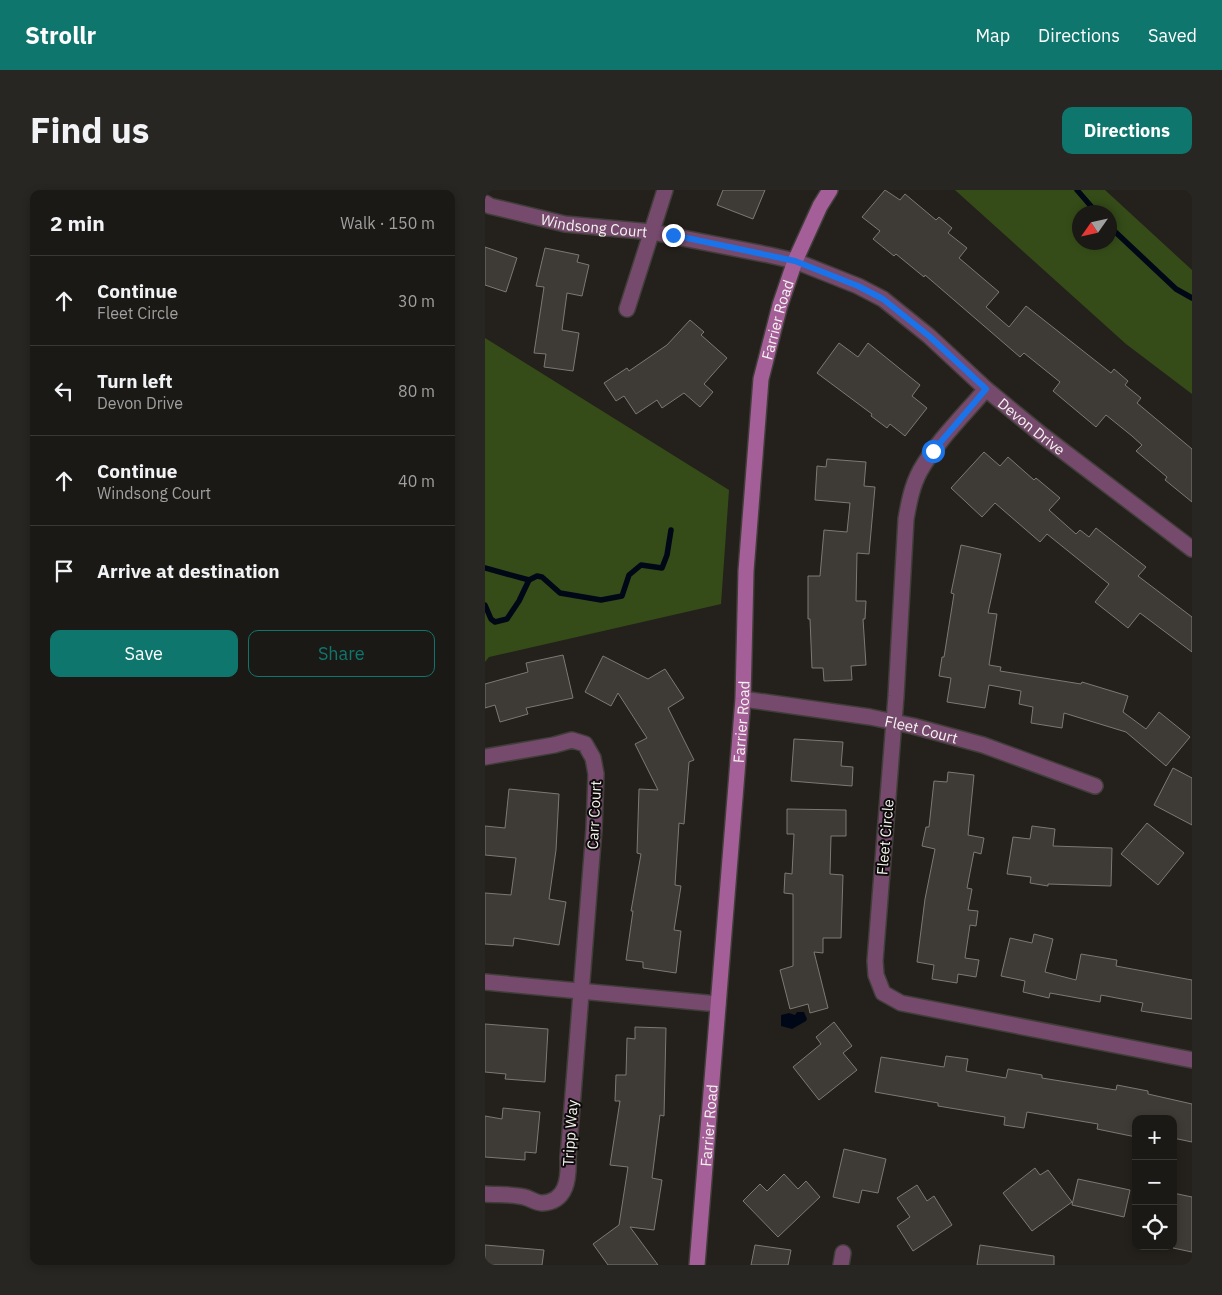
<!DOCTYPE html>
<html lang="en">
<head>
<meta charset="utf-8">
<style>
	:root { --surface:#1b1915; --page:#282622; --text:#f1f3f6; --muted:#a0a0a0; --line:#393834; --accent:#0f766e }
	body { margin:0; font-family:"IBM Plex Sans",sans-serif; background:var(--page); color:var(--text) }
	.controls { position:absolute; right:15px; bottom:15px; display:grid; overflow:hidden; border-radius:10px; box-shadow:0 2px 8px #0003 }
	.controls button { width:45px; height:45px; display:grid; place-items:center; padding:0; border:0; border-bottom:1px solid var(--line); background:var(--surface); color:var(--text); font:25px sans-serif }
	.compass { position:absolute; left:587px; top:15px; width:45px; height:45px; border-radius:50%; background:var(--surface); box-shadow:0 2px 8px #0003; rotate:236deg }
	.stop { position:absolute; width:15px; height:15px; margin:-11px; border:4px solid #1a73e8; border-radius:50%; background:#fff }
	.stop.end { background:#1a73e8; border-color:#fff; box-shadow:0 1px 5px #0008 }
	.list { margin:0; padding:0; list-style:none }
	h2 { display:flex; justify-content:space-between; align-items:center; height:65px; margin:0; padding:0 20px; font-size:21px }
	h2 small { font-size:16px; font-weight:400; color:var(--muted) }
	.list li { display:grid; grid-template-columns:32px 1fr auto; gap:15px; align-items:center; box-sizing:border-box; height:90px; padding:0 20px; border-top:1px solid var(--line) }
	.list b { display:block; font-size:19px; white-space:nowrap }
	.list p { margin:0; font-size:16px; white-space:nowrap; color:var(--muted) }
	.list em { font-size:16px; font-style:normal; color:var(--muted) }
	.actions { display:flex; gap:10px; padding:15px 20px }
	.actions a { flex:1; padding:11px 0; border:1px solid var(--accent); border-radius:10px; text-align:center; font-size:18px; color:var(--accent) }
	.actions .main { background:var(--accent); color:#fff }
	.icon { flex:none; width:28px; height:28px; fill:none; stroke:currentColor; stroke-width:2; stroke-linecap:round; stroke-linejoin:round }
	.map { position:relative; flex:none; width:707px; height:1075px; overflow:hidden; border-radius:10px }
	header { display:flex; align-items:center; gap:30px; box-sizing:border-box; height:70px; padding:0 25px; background:var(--accent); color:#fff }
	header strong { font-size:24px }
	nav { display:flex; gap:28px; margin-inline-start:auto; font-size:18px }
	.intro { display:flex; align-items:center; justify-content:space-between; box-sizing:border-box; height:120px; padding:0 30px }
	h1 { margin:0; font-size:35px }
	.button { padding:12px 22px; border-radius:10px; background:var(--accent); color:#fff; font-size:18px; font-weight:700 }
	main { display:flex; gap:30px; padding:0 30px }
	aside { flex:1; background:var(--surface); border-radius:10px; box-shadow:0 2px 8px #0003 }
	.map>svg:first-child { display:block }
</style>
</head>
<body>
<header>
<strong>Strollr</strong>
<nav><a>Map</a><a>Directions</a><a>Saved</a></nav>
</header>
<div class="intro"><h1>Find us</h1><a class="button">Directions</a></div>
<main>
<aside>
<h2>2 min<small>Walk · 150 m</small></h2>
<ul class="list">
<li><svg class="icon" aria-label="ahead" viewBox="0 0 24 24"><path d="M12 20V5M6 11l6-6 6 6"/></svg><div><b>Continue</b><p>Fleet Circle</p></div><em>30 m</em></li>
<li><svg class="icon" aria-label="left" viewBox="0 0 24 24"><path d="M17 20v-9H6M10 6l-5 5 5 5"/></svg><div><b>Turn left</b><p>Devon Drive</p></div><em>80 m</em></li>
<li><svg class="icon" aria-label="ahead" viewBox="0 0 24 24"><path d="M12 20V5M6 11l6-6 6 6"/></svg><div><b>Continue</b><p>Windsong Court</p></div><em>40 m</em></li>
<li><svg class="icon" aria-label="arrive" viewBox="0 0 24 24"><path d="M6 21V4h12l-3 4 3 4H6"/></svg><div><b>Arrive at destination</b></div></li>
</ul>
<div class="actions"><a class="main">Save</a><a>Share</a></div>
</aside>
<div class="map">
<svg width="707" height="1075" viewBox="0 0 707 1075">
	<rect width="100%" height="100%" fill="#24211c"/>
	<g fill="#354c18" fill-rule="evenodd">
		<path d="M 470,0 L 620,0 L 707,80 L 707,204 L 641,154 ZM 594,22 L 624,22 L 624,52 L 594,52 Z"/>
		<path d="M 0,148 L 244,300 L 236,414 L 4,467 L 0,472 Z"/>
	</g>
	<path fill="#000817" d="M 312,822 L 319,822 L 322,829 L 321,831 L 307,839 L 296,836 L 296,825 L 304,823 L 310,825 Z"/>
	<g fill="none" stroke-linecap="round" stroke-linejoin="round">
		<g stroke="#000817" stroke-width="5.5">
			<path d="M 592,0 L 611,22"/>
			<path d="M 624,36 L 691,99 L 707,108"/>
			<path d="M 0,378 L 44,390 L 52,386 L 57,387 L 75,403 L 116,410 L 137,406 L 144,385 L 156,375 L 177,378 L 182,365 L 186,340"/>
			<path d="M 0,415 L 6,429 L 10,432 L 22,429 L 34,411 L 44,390"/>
		</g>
	</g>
	<g fill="#3e3b36" stroke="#7c7973">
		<path d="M 238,0 L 280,0 L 268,29 L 232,15 Z"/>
		<path d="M 400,0 L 415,10 L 420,4 L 451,30 L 454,27 L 467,38 L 463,43 L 482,58 L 474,68 L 514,102 L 501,117 L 524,137 L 541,116 L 626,183 L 629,179 L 643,191 L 640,195 L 656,208 L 652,213 L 707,259 L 707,312 L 680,290 L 682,287 L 651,261 L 657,255 L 647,246 L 621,225 L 611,237 L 568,201 L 575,192 L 539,163 L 535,167 L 440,85 L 439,87 L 411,64 L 409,66 L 388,49 L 395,41 L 377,27 Z"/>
		<path d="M 0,57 L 32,68 L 21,102 L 0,95 Z"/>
		<path d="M 60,58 L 94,65 L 92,72 L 104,75 L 97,106 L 82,103 L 77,140 L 94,143 L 88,181 L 59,177 L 61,164 L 49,163 L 59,97 L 51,96 Z"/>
		<path d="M 205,130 L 219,142 L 216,145 L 242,168 L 219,194 L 228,202 L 215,217 L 199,203 L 177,218 L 172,210 L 151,224 L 139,206 L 131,211 L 119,193 L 142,178 L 144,181 L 182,155 Z"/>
		<path d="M 354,153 L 373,167 L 383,153 L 435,195 L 427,206 L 442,218 L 420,246 L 405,234 L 402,238 L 386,226 L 387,224 L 332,183 Z"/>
		<path d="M 499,262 L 515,276 L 523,267 L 549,290 L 551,288 L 575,308 L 564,320 L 591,344 L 595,340 L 604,347 L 611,338 L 661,377 L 653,386 L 707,427 L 707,462 L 655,423 L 643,438 L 610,412 L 624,394 L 562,344 L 555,352 L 510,313 L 497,327 L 466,298 Z"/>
		<path d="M 342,269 L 381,272 L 379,296 L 390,297 L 384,364 L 372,363 L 371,411 L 381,411 L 380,429 L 378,429 L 381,475 L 366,476 L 367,490 L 339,491 L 338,478 L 327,478 L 325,429 L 323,429 L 323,386 L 335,386 L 339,340 L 362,342 L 365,313 L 330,310 L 332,276 L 341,277 Z"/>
		<path d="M 476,355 L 516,364 L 503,423 L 512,424 L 504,475 L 516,477 L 515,481 L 596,494 L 597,492 L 643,506 L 638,522 L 661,539 L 674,522 L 705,547 L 681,576 L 641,542 L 579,523 L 577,538 L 546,533 L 548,517 L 534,514 L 536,501 L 504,495 L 500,518 L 462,512 L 466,488 L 454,486 L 457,467 L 459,467 L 469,404 L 466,403 Z"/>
		<path d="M 78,465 L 88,508 L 41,518 L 43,524 L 15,532 L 10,515 L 0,518 L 0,494 L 43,482 L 41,473 Z"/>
		<path d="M 118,466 L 163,489 L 180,479 L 199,508 L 183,518 L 209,570 L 204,572 L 199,634 L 194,633 L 190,695 L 196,696 L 189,740 L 196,741 L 191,783 L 158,778 L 158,772 L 141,770 L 148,721 L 146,721 L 156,664 L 152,663 L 154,599 L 173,600 L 150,554 L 162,548 L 133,503 L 126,516 L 100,502 Z"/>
		<path d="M 309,549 L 358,552 L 356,576 L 368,577 L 367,596 L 306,591 Z"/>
		<path d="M 688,578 L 707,588 L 707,635 L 669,615 Z"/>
		<path d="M 463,582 L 489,585 L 483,645 L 499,648 L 496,664 L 489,662 L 482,698 L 487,699 L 483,720 L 493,721 L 491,736 L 485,735 L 480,768 L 494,770 L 491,787 L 473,784 L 472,793 L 447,789 L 449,775 L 432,772 L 440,709 L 450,659 L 437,656 L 441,637 L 444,637 L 449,591 L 462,592 Z"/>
		<path d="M 24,599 L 74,604 L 71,660 L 64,709 L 81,712 L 74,755 L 29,748 L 28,756 L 0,754 L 0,703 L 26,705 L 31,668 L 0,665 L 0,636 L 20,638 Z"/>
		<path d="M 302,619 L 361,620 L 361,646 L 346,646 L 345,684 L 358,685 L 356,748 L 338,748 L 338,763 L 329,762 L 343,818 L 325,823 L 323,814 L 305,819 L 295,780 L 308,776 L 308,704 L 299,703 L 300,683 L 307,684 L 309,644 L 302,644 Z"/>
		<path d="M 662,633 L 699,663 L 673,695 L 636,664 Z"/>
		<path d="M 547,636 L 570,639 L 568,656 L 627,658 L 626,696 L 563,694 L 563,696 L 545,693 L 546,687 L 522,684 L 528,647 L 545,649 Z"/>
		<path d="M 549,744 L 568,749 L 560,782 L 591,790 L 596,764 L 632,770 L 631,776 L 707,790 L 707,829 L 656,821 L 658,813 L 616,805 L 615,812 L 565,803 L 564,808 L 538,802 L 540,791 L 516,786 L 525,748 L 547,753 Z"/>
		<path d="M 349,832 L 367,856 L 358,863 L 372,880 L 334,910 L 308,877 L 336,854 L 331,847 Z"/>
		<path d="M 0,834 L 63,839 L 60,892 L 20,889 L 21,884 L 0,882 Z"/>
		<path d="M 150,837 L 181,838 L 179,926 L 175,925 L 167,988 L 177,990 L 169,1040 L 145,1037 L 173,1075 L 123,1075 L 108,1054 L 134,1035 L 143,977 L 125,975 L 135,911 L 130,911 L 131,885 L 141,885 L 142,848 L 150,849 Z"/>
		<path d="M 461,866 L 483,869 L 481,881 L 521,888 L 523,879 L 557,885 L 557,888 L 631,900 L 632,895 L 663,901 L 663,904 L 707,914 L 707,952 L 688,948 L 688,929 L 651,929 L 651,947 L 612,939 L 613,934 L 542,922 L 539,938 L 519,935 L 520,927 L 453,916 L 453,913 L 390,902 L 396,867 L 459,877 Z"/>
		<path d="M 18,918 L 55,922 L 51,963 L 40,962 L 40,970 L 0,967 L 0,926 L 17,929 Z"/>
		<path d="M 359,959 L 401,969 L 393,1003 L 377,1000 L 374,1013 L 348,1007 Z"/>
		<path d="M 550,978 L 555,985 L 563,980 L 587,1012 L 547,1041 L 518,1003 Z"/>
		<path d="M 299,984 L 313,999 L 321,991 L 335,1007 L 293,1047 L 258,1011 L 275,994 L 282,1001 Z"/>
		<path d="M 593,989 L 645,1000 L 639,1027 L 587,1015 Z"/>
		<path d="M 432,995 L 442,1011 L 449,1006 L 467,1035 L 428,1061 L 412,1036 L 425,1027 L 412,1008 Z"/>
		<path d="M 688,1003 L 707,1007 L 707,1062 L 688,1058 Z"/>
		<path d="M 0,1055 L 59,1060 L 57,1075 L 0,1075 Z"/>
		<path d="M 270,1055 L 306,1060 L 303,1075 L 266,1075 Z"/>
		<path d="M 495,1055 L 569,1066 L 569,1075 L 492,1075 Z"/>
	</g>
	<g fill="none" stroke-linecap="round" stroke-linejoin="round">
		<g stroke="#413e3a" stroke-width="18">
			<g id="street">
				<path id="s1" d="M 0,13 L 5,16 L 80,34 L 167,42 L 284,65 L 310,71 L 373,96 L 398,109 L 444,146 L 501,199 L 557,245 L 707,359"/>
				<path d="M 142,119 L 180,0"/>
				<path d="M 501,199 C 479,225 452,251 435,281 C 427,296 424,312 421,329 L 411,506 L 390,771 L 391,785 L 398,803 L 416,813 L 707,870"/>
				<path id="s2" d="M 258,509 L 385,527 L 428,536 L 498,555 L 610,596"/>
				<path d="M 0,567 L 69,555 L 87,550 L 100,554 L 108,568 L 111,584 L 109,639 L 83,968 C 84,988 82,1012 57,1013 C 50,1013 45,1008 39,1007 C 27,1004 13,1005 0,1004"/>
				<path d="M 0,792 L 233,814"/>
				<path d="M 356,1075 L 358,1063"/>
			</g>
		</g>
		<g stroke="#413e3a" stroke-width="18">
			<g id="secondary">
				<path id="s3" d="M 212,1075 L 258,509 L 261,381 L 276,189 L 295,115 L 310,71 L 335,16 L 345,0"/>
			</g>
		</g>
		<use href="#street" stroke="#764a6d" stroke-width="15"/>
		<use href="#secondary" stroke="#a55f98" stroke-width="15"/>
	</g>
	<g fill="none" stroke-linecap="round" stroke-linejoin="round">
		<path stroke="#1a73e8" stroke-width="6" d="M 188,45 L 310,71 L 373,96 L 398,109 L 444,146 L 501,199 L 448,261"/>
	</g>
	<g text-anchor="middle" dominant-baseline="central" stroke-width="4" stroke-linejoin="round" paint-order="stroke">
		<g font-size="15" fill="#f4f3ef" stroke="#0c0b09">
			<text stroke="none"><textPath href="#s1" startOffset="112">Windsong Court</textPath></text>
			<text stroke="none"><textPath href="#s3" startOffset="950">Farrier Road</textPath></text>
			<text stroke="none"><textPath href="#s1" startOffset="608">Devon Drive</textPath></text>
			<text stroke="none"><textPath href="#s3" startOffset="545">Farrier Road</textPath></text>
			<text stroke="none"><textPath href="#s2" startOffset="181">Fleet Court</textPath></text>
			<text transform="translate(109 625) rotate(-87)">Carr Court</text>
			<text transform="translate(400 647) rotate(-85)">Fleet Circle</text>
			<text stroke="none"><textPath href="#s3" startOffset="140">Farrier Road</textPath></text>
			<text transform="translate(85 943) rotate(-86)">Tripp Way</text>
		</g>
	</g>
</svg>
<div class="controls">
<button>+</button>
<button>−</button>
<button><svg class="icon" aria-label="locate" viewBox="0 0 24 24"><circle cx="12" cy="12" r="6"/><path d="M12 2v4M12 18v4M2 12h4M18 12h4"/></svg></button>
</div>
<svg class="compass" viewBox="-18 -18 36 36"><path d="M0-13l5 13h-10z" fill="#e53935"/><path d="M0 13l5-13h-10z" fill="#a0a0a0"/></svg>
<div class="stop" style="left:448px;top:261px"></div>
<div class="stop end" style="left:188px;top:45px"></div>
</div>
</main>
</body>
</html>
